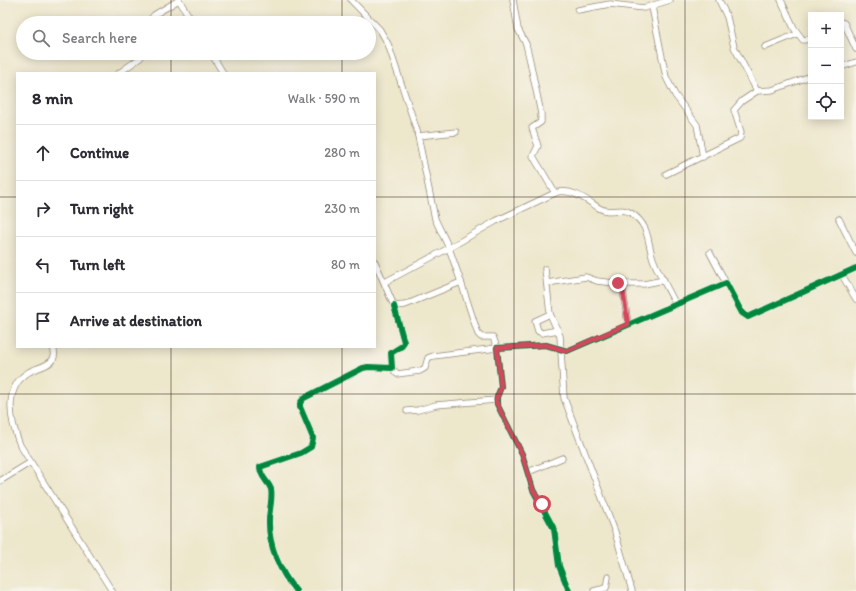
<!DOCTYPE html>
<html lang="en">
<head>
<meta charset="utf-8">
<style>
	:root { --surface:#fff; --page:#f7f7f7; --text:#2b2b33; --muted:#7c7c81; --line:#e1e1e2 }
	body { margin:0; font-family:Itim,sans-serif; background:var(--page); color:var(--text) }
	.controls { position:absolute; right:12px; top:12px; display:grid; overflow:hidden; border-radius:0px; box-shadow:0 2px 10px #0003 }
	.controls button { width:36px; height:36px; display:grid; place-items:center; padding:0; border:0; border-bottom:1px solid var(--line); background:var(--surface); color:var(--text); font:20px sans-serif }
	.stop { position:absolute; width:12px; height:12px; margin:-9px; border:3px solid #d1495b; border-radius:50%; background:#fff }
	.stop.end { background:#d1495b; border-color:#fff; box-shadow:0 1px 4px #0008 }
	.list { margin:0; padding:0; list-style:none }
	h2 { display:flex; justify-content:space-between; align-items:center; height:52px; margin:0; padding:0 16px; font-size:17px }
	h2 small { font-size:13px; font-weight:400; color:var(--muted) }
	.list li { display:grid; grid-template-columns:26px 1fr auto; gap:12px; align-items:center; box-sizing:border-box; height:56px; padding:0 16px; border-top:1px solid var(--line) }
	.list b { display:block; font-size:15px; white-space:nowrap }
	.list em { font-size:13px; font-style:normal; color:var(--muted) }
	.icon { flex:none; width:22px; height:22px; fill:none; stroke:currentColor; stroke-width:2; stroke-linecap:round; stroke-linejoin:round }
	.map { position:relative; flex:none; width:856px; height:591px; overflow:hidden }
	.search { position:absolute; background:var(--surface); box-shadow:0 2px 10px #0003; left:16px; top:16px; width:360px; height:44px; display:flex; align-items:center; gap:10px; box-sizing:border-box; padding:0 14px; border-radius:22px; color:var(--muted); font-size:15px }
	.panel { position:absolute; background:var(--surface); box-shadow:0 2px 10px #0003; left:16px; top:72px; width:360px; height:276px; border-radius:0px }
	.map>svg:first-child { display:block }
</style>
</head>
<body>
<div class="map">
<svg width="856" height="591" viewBox="0 0 856 591">
	<rect width="100%" height="100%" fill="#f7f3e8"/>
	<filter id="ink" filterUnits="userSpaceOnUse"><feTurbulence type="fractalNoise" baseFrequency=".025" numOctaves="2"/><feDisplacementMap in="SourceGraphic" scale="8" xChannelSelector="R" yChannelSelector="G"/><feConvolveMatrix kernelMatrix="1 2 1 2 8 2 1 2 1" color-interpolation-filters="sRGB"/></filter>
	<filter id="wash" filterUnits="userSpaceOnUse"><feTurbulence type="fractalNoise" baseFrequency=".012" numOctaves="4" result="noise"/><feDisplacementMap in="SourceGraphic" scale="16" xChannelSelector="R" yChannelSelector="G"/><feGaussianBlur stdDeviation="0.9" result="paint"/><feColorMatrix in="noise" values="0 0 0 0 0 0 0 0 0 0 0 0 0 0 0 0 0 1.4 0 .05"/><feComposite in="paint" operator="in"/></filter>
	<g filter="url(#wash)">
		<rect width="100%" height="100%" fill="#ede7cc"/>
	</g>
	<g filter="url(#ink)">
		<g fill="none" stroke-linecap="round" stroke-linejoin="round">
			<g stroke="#948875" stroke-width="7">
				<g id="minor">
					<path d="M 179,0 L 193,23"/>
					<path d="M 351,0 L 380,30 L 388,44 L 417,131 L 435,219 L 449,248 L 385,282"/>
					<path d="M 513,0 L 518,29 L 526,44 L 530,61 L 541,114 L 541,122 L 532,128 L 538,146 L 533,156 L 555,193"/>
					<path d="M 719,0 L 727,17 L 734,47 L 757,91"/>
					<path d="M 781,0 L 794,28 L 803,40 L 811,39"/>
					<path d="M 652,7 L 666,77 L 675,95 L 697,125 L 703,157"/>
					<path d="M 578,10 L 610,4 L 644,8 L 670,0"/>
					<path d="M 841,22 L 844,23 L 856,49"/>
					<path d="M 148,23 L 154,15 L 179,0"/>
					<path d="M 765,47 L 797,34"/>
					<path d="M 211,53 L 223,73"/>
					<path d="M 841,67 L 856,62"/>
					<path d="M 119,73 L 140,58 L 143,53"/>
					<path d="M 418,136 L 456,132"/>
					<path d="M 666,174 L 740,138 L 741,132 L 734,110 L 742,101 L 757,91 L 772,90 L 811,76"/>
					<path d="M 839,219 L 856,253"/>
					<path d="M 710,253 L 726,283"/>
					<path d="M 375,262 L 394,306 L 405,305 L 461,282 L 478,334 L 481,337 L 493,337 L 497,348 L 433,356 L 428,358 L 425,368 L 420,371 L 397,374 L 392,368"/>
					<path d="M 545,269 L 550,314 L 560,336 L 564,398 L 615,532 L 632,591"/>
					<path d="M 842,275 L 856,299"/>
					<path d="M 461,282 L 449,248 L 496,221 L 555,193 C 570,187 587,200 599,208 C 610,215 620,206 631,213 C 652,227 646,244 655,264 C 661,277 669,291 676,305"/>
					<path d="M 547,283 L 586,277 L 597,281 L 622,284 L 628,324"/>
					<path d="M 622,284 L 644,284 L 664,280"/>
					<path d="M 550,314 L 535,321 L 538,331 L 542,333 L 558,330"/>
					<path d="M 53,347 C 54,351 56,355 53,359 C 49,366 36,368 29,372 C 3,387 10,421 20,445 L 112,591"/>
					<path d="M 407,411 L 418,410 L 436,405 L 496,400"/>
					<path d="M 528,472 L 562,458"/>
					<path d="M 0,481 L 31,462"/>
					<path d="M 296,591 C 280,572 268,545 269,520 C 269,511 273,498 271,489 C 268,481 260,477 260,467 L 301,453 L 311,447 L 313,438 L 300,407 L 300,403 L 304,398 L 363,368 L 368,367 L 392,368 L 391,353 L 402,346 L 404,342 L 394,306"/>
					<path d="M 569,591 L 559,566 L 554,529 L 533,490 L 522,454 L 497,404 L 497,397 L 501,387 L 497,348 L 546,345 L 567,351 L 726,283 L 742,313 L 748,317 L 856,268"/>
					<path d="M 594,591 L 606,588 L 608,577"/>
				</g>
			</g>
			<use href="#minor" stroke="#fff" stroke-width="5.5"/>
			<g stroke="#f7f3e8" stroke-width="8">
				<g id="cycleway">
					<path d="M 296,591 C 280,572 268,545 269,520 C 269,511 273,498 271,489 C 268,481 260,477 260,467 L 301,453 L 311,447 L 313,438 L 300,407 L 300,403 L 304,398 L 363,368 L 368,367 L 392,368 L 391,353 L 402,346 L 404,342 L 394,306"/>
					<path d="M 569,591 L 559,566 L 554,529 L 533,490 L 522,454 L 497,404 L 497,397 L 501,387 L 497,348 L 546,345 L 567,351 L 726,283 L 742,313 L 748,317 L 856,268"/>
				</g>
			</g>
			<use href="#cycleway" stroke="#00873e" stroke-width="6"/>
		</g>
	</g>
	<g fill="none" stroke-linecap="round" stroke-linejoin="round" filter="url(#ink)">
		<path stroke="#d1495b" stroke-width="5" d="M 542,504 L 533,490 L 522,454 L 497,404 L 496,400 L 501,387 L 497,348 L 546,345 L 567,351 L 628,324 L 622,284 L 618,283"/>
	</g>
	<path fill="none" stroke="#3b2a1e" stroke-width="1" stroke-opacity="0.55" d="M 171,0 L 171,23M 342,0 L 342,23M 514,0 L 514,591M 685,0 L 685,591M 171,53 L 171,73M 342,53 L 342,73M 0,197 L 17,197M 375,197 L 856,197M 171,347 L 171,591M 342,347 L 342,591M 0,394 L 856,394"/>
</svg>
<div class="controls">
<button>+</button>
<button>−</button>
<button><svg class="icon" aria-label="locate" viewBox="0 0 24 24"><circle cx="12" cy="12" r="6"/><path d="M12 2v4M12 18v4M2 12h4M18 12h4"/></svg></button>
</div>
<div class="stop" style="left:542px;top:504px"></div>
<div class="stop end" style="left:618px;top:283px"></div>
<div class="search"><svg class="icon" aria-label="search" viewBox="0 0 24 24"><circle cx="10" cy="10" r="6"/><path d="M15 15l6 6"/></svg>Search here</div>
<section class="panel">
<h2>8 min<small>Walk · 590 m</small></h2>
<ul class="list">
<li><svg class="icon" aria-label="ahead" viewBox="0 0 24 24"><path d="M12 20V5M6 11l6-6 6 6"/></svg><div><b>Continue</b></div><em>280 m</em></li>
<li><svg class="icon" aria-label="right" viewBox="0 0 24 24"><path d="M7 20v-9h11M14 6l5 5-5 5"/></svg><div><b>Turn right</b></div><em>230 m</em></li>
<li><svg class="icon" aria-label="left" viewBox="0 0 24 24"><path d="M17 20v-9H6M10 6l-5 5 5 5"/></svg><div><b>Turn left</b></div><em>80 m</em></li>
<li><svg class="icon" aria-label="arrive" viewBox="0 0 24 24"><path d="M6 21V4h12l-3 4 3 4H6"/></svg><div><b>Arrive at destination</b></div></li>
</ul>
</section>
</div>
</body>
</html>
